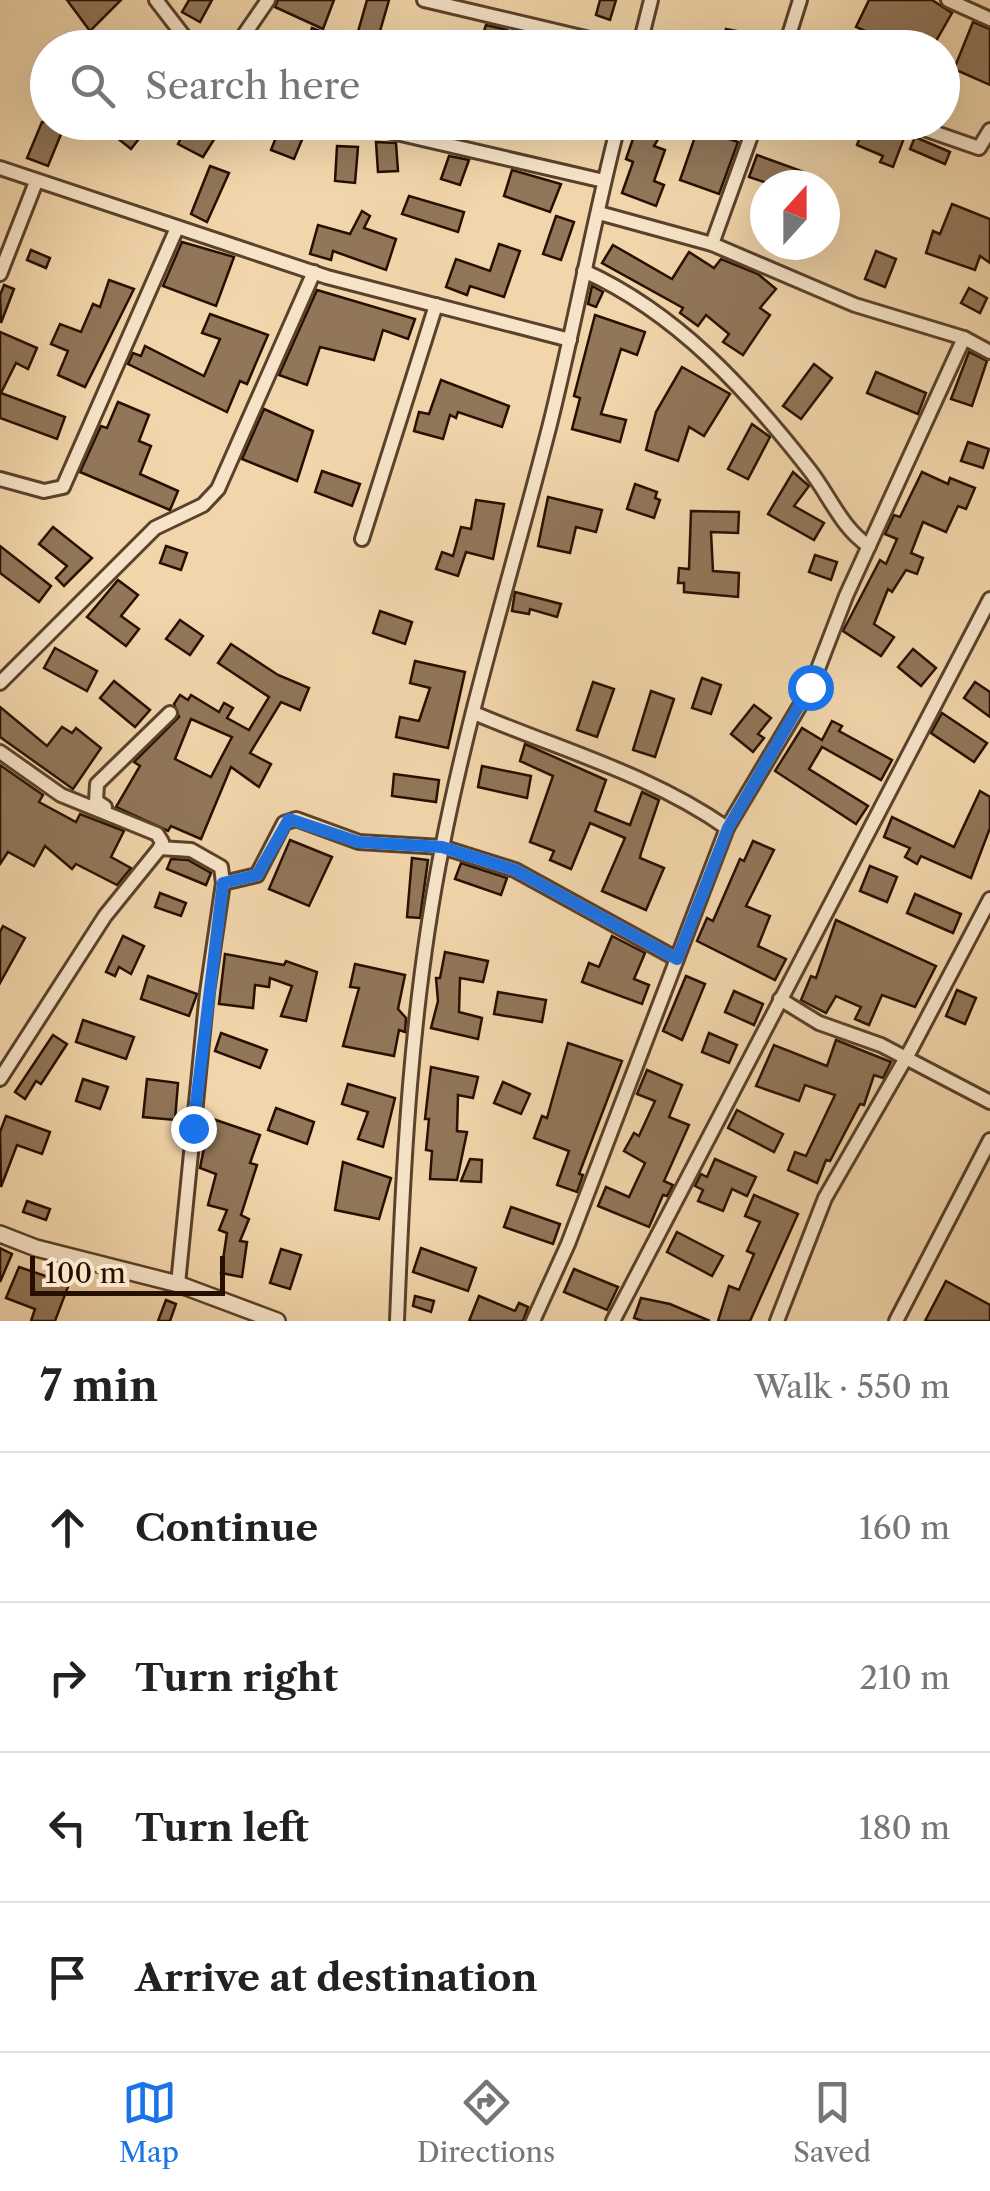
<!DOCTYPE html>
<html lang="en">
<head>
<meta charset="utf-8">
<style>
	:root { --surface:#fff; --page:#f6f6f6; --text:#222; --muted:#767676; --line:#e0e0e0; --accent:#1a73e8 }
	body { margin:0; font-family:"Libre Caslon Text",serif; background:var(--page); color:var(--text) }
	.compass { position:absolute; left:750px; top:170px; width:90px; height:90px; border-radius:50%; background:var(--surface); box-shadow:0 10px 40px #0002; rotate:21deg }
	.scale { position:absolute; left:30px; bottom:25px; width:195px; box-sizing:border-box; padding-left:10px; border:5px solid #270f00; border-top:0; font-size:28px; line-height:35px; white-space:nowrap; color:#270f00; -webkit-text-stroke:8px #f7e4c8; paint-order:stroke }
	.stop { position:absolute; width:30px; height:30px; margin:-22px; border:8px solid #1a73e8; border-radius:50%; background:#fff }
	.stop.end { background:#1a73e8; border-color:#fff; box-shadow:0 2px 10px #0008 }
	.list { margin:0; padding:0; list-style:none }
	h2 { display:flex; justify-content:space-between; align-items:center; height:130px; margin:0; padding:0 40px; font-size:42px }
	h2 small { font-size:32px; font-weight:400; color:var(--muted) }
	.list li { display:grid; grid-template-columns:65px 1fr auto; gap:30px; align-items:center; box-sizing:border-box; height:150px; padding:0 40px; border-top:2px solid var(--line) }
	.list b { display:block; font-size:38px; white-space:nowrap }
	.list em { font-size:32px; font-style:normal; color:var(--muted) }
	.icon { flex:none; width:55px; height:55px; fill:none; stroke:currentColor; stroke-width:2; stroke-linecap:round; stroke-linejoin:round }
	.map { position:relative; flex:none; width:990px; height:1321px; overflow:hidden }
	.search { position:absolute; background:var(--surface); box-shadow:0 10px 40px #0002; left:30px; right:30px; top:30px; height:110px; display:flex; align-items:center; gap:25px; box-sizing:border-box; padding:0 35px; border-radius:55px; color:var(--muted); font-size:38px }
	.sheet { height:730px; background:var(--surface) }
	nav { display:flex; justify-content:space-around; align-items:center; box-sizing:border-box; height:140px; border-top:2px solid var(--line); background:var(--surface); font-size:28px; color:var(--muted) }
	nav a { display:grid; justify-items:center; gap:5px }
	nav .on { color:var(--accent) }
	.map>svg:first-child { display:block }
</style>
</head>
<body>
<div class="map">
<svg width="990" height="1321" viewBox="0 0 990 1321">
	<rect width="100%" height="100%" fill="#f2d6ab"/>
	<filter id="stains"><feTurbulence type="fractalNoise" baseFrequency=".002" numOctaves="4"/><feColorMatrix values="0 0 0 0 .2 0 0 0 0 .09 0 0 0 0 .02 0 0 0 .5 -.17"/></filter>
	<radialGradient id="worn" r=".72"><stop offset=".6" stop-color="#630" stop-opacity="0"/><stop offset="1" stop-color="#630" stop-opacity=".3"/></radialGradient>
	<g fill="#917659" stroke="#270f00" stroke-width="2.5" fill-rule="evenodd">
		<path d="M 67,0 L 121,0 L 90,31 Z"/>
		<path d="M 189,0 L 212,0 L 200,22 L 182,12 Z"/>
		<path d="M 278,0 L 334,0 L 323,29 L 275,7 Z"/>
		<path d="M 367,0 L 389,0 L 376,45 L 356,39 Z"/>
		<path d="M 600,0 L 616,0 L 610,20 L 596,15 Z"/>
		<path d="M 869,0 L 932,0 L 952,13 L 932,48 L 869,48 L 874,35 L 856,27 Z"/>
		<path d="M 973,22 L 990,29 L 990,85 L 954,69 Z"/>
		<path d="M 486,25 L 507,30 L 501,48 L 478,48 Z"/>
		<path d="M 312,28 L 344,40 L 341,48 L 325,48 L 308,40 Z"/>
		<path d="M 726,29 L 773,38 L 771,48 L 722,48 Z"/>
		<path d="M 544,38 L 581,47 L 581,48 L 541,48 Z"/>
		<path d="M 42,122 L 66,122 L 48,166 L 27,158 Z"/>
		<path d="M 120,122 L 152,122 L 131,149 L 111,133 Z"/>
		<path d="M 189,122 L 225,122 L 203,157 L 178,144 Z"/>
		<path d="M 282,122 L 306,130 L 294,159 L 271,150 Z"/>
		<path d="M 629,122 L 668,122 L 654,146 L 665,150 L 654,181 L 664,185 L 656,206 L 622,193 L 633,162 L 626,159 L 636,130 Z"/>
		<path d="M 865,124 L 904,138 L 893,167 L 880,162 L 883,156 L 857,145 Z"/>
		<path d="M 698,128 L 738,142 L 719,194 L 680,180 Z"/>
		<path d="M 915,137 L 950,152 L 945,164 L 910,149 Z"/>
		<path d="M 376,142 L 396,143 L 398,171 L 378,172 Z"/>
		<path d="M 337,146 L 358,147 L 355,183 L 335,181 Z"/>
		<path d="M 757,155 L 804,172 L 799,185 L 773,185 L 749,177 Z"/>
		<path d="M 449,156 L 469,160 L 460,185 L 441,179 Z"/>
		<path d="M 210,166 L 229,173 L 207,222 L 191,214 Z"/>
		<path d="M 512,170 L 561,184 L 550,212 L 504,196 Z"/>
		<path d="M 409,196 L 464,212 L 458,232 L 402,214 Z"/>
		<path d="M 952,204 L 990,219 L 990,263 L 980,256 L 975,270 L 926,253 L 933,231 L 940,234 Z"/>
		<path d="M 362,211 L 370,216 L 364,228 L 396,239 L 386,270 L 333,251 L 331,260 L 310,254 L 318,225 L 350,234 Z"/>
		<path d="M 556,216 L 574,222 L 561,260 L 543,254 Z"/>
		<path d="M 182,242 L 234,257 L 216,306 L 163,286 Z"/>
		<path d="M 499,244 L 520,251 L 504,297 L 470,286 L 467,295 L 446,287 L 456,259 L 490,271 Z"/>
		<path d="M 613,245 L 672,279 L 689,252 L 714,268 L 721,259 L 758,274 L 776,289 L 760,308 L 770,315 L 743,355 L 723,342 L 729,334 L 706,315 L 698,326 L 680,313 L 683,308 L 602,263 Z"/>
		<path d="M 31,250 L 50,258 L 46,268 L 27,260 Z"/>
		<path d="M 876,251 L 896,259 L 885,287 L 865,279 Z"/>
		<path d="M 109,280 L 134,289 L 85,387 L 58,375 L 68,351 L 51,344 L 60,324 L 81,332 L 93,304 L 100,307 Z"/>
		<path d="M 4,285 L 14,289 L 1,323 L 0,295 Z"/>
		<path d="M 592,286 L 603,292 L 596,307 L 588,304 Z"/>
		<path d="M 969,288 L 987,298 L 980,313 L 961,303 Z"/>
		<path d="M 317,290 L 415,319 L 408,339 L 383,330 L 374,360 L 320,347 L 307,385 L 279,375 Z"/>
		<path d="M 210,314 L 268,335 L 247,384 L 240,381 L 227,412 L 128,364 L 133,353 L 141,356 L 145,346 L 204,376 L 220,339 L 202,333 Z"/>
		<path d="M 595,315 L 645,332 L 637,355 L 621,349 L 601,414 L 626,420 L 620,442 L 572,429 L 580,398 L 574,396 Z"/>
		<path d="M 0,332 L 37,348 L 28,369 L 16,363 L 1,393 L 65,417 L 57,439 L 0,418 Z"/>
		<path d="M 969,352 L 987,361 L 972,406 L 951,399 Z"/>
		<path d="M 814,364 L 832,378 L 801,419 L 783,406 Z"/>
		<path d="M 682,367 L 730,394 L 704,436 L 689,427 L 678,461 L 646,450 L 656,412 Z"/>
		<path d="M 876,372 L 926,393 L 918,414 L 867,393 Z"/>
		<path d="M 441,380 L 509,406 L 502,427 L 458,412 L 456,418 L 450,415 L 443,439 L 414,431 L 419,412 L 429,414 Z"/>
		<path d="M 118,402 L 149,415 L 139,441 L 151,446 L 140,474 L 178,491 L 170,510 L 80,472 L 101,426 L 107,428 Z"/>
		<path d="M 264,409 L 313,431 L 297,481 L 242,459 Z"/>
		<path d="M 752,424 L 770,437 L 748,479 L 728,469 Z"/>
		<path d="M 968,442 L 989,449 L 983,468 L 961,461 Z"/>
		<path d="M 322,471 L 360,484 L 352,506 L 315,492 Z"/>
		<path d="M 793,472 L 809,486 L 794,506 L 824,523 L 814,540 L 768,514 Z"/>
		<path d="M 922,472 L 948,484 L 950,478 L 975,488 L 966,509 L 958,506 L 946,532 L 923,522 L 911,553 L 923,558 L 917,574 L 906,570 L 892,592 L 888,589 L 874,624 L 894,637 L 881,656 L 843,631 L 880,560 L 886,564 L 897,539 L 885,534 L 894,515 L 900,517 Z"/>
		<path d="M 635,484 L 657,492 L 655,498 L 660,500 L 654,518 L 627,509 Z"/>
		<path d="M 548,497 L 602,510 L 596,532 L 576,527 L 570,553 L 538,546 Z"/>
		<path d="M 476,500 L 504,504 L 493,559 L 466,552 L 458,576 L 436,569 L 442,552 L 453,556 L 461,527 L 471,529 Z"/>
		<path d="M 691,511 L 739,512 L 738,533 L 711,532 L 713,571 L 739,573 L 738,597 L 684,592 L 684,583 L 678,583 L 679,568 L 689,569 Z"/>
		<path d="M 53,527 L 92,558 L 64,586 L 56,578 L 67,566 L 39,544 Z"/>
		<path d="M 0,546 L 51,586 L 39,602 L 0,573 Z"/>
		<path d="M 166,546 L 187,553 L 181,570 L 160,563 Z"/>
		<path d="M 815,555 L 837,562 L 831,580 L 809,572 Z"/>
		<path d="M 118,580 L 138,595 L 121,616 L 139,629 L 126,646 L 87,617 Z"/>
		<path d="M 515,592 L 561,604 L 557,617 L 530,609 L 529,614 L 512,611 Z"/>
		<path d="M 380,611 L 412,622 L 405,644 L 373,633 Z"/>
		<path d="M 180,620 L 203,636 L 190,655 L 166,639 Z"/>
		<path d="M 231,644 L 278,675 L 309,688 L 300,710 L 281,702 L 250,753 L 271,764 L 259,787 L 231,767 L 201,839 L 171,826 L 168,831 L 116,807 L 140,766 L 134,762 L 179,717 L 174,704 L 180,695 L 188,700 L 191,695 L 219,712 L 224,703 L 233,708 L 227,718 L 249,730 L 269,697 L 218,663 ZM 191,719 L 232,737 L 211,777 L 175,759 Z"/>
		<path d="M 55,648 L 97,671 L 87,691 L 44,668 Z"/>
		<path d="M 913,649 L 936,668 L 921,686 L 898,667 Z"/>
		<path d="M 415,661 L 465,672 L 448,748 L 396,737 L 400,717 L 419,721 L 430,688 L 410,683 Z"/>
		<path d="M 702,678 L 721,685 L 711,714 L 692,708 Z"/>
		<path d="M 114,681 L 150,710 L 135,727 L 100,698 Z"/>
		<path d="M 593,682 L 614,689 L 597,737 L 577,730 Z"/>
		<path d="M 975,682 L 990,692 L 990,717 L 964,698 Z"/>
		<path d="M 651,691 L 674,699 L 655,757 L 633,750 Z"/>
		<path d="M 754,705 L 771,718 L 758,734 L 764,738 L 753,752 L 731,734 Z"/>
		<path d="M 0,707 L 47,746 L 62,727 L 72,733 L 76,728 L 101,748 L 73,789 L 0,737 Z"/>
		<path d="M 942,713 L 987,743 L 974,762 L 931,733 Z"/>
		<path d="M 832,721 L 842,726 L 839,731 L 892,760 L 881,780 L 822,747 L 809,769 L 868,806 L 856,824 L 775,771 L 802,728 L 822,740 Z"/>
		<path d="M 525,744 L 606,780 L 595,811 L 630,825 L 642,792 L 659,800 L 641,853 L 640,858 L 664,868 L 646,910 L 602,891 L 625,838 L 590,823 L 571,869 L 550,860 L 554,851 L 530,842 L 553,776 L 520,761 Z"/>
		<path d="M 0,765 L 43,795 L 39,802 L 76,822 L 80,814 L 124,831 L 111,857 L 131,868 L 117,885 L 76,864 L 72,869 L 45,846 L 34,866 L 8,852 L 0,864 Z"/>
		<path d="M 482,766 L 531,776 L 527,798 L 478,787 Z"/>
		<path d="M 394,774 L 439,780 L 436,802 L 392,796 Z"/>
		<path d="M 980,791 L 990,797 L 990,828 L 971,878 L 921,856 L 917,864 L 905,857 L 910,848 L 884,837 L 892,817 L 954,847 Z"/>
		<path d="M 290,840 L 332,857 L 309,906 L 269,889 Z"/>
		<path d="M 753,841 L 774,850 L 746,906 L 770,916 L 758,946 L 786,959 L 775,980 L 697,941 L 707,918 L 713,921 L 740,859 L 744,861 Z"/>
		<path d="M 412,858 L 428,860 L 420,918 L 407,917 Z"/>
		<path d="M 171,859 L 188,860 L 211,873 L 206,885 L 167,869 Z"/>
		<path d="M 461,863 L 507,878 L 501,895 L 455,879 Z"/>
		<path d="M 870,866 L 897,877 L 887,902 L 860,891 Z"/>
		<path d="M 160,893 L 186,903 L 181,916 L 155,907 Z"/>
		<path d="M 915,894 L 961,914 L 953,933 L 907,913 Z"/>
		<path d="M 836,920 L 936,966 L 915,1007 L 882,995 L 869,1025 L 855,1019 L 861,1007 L 836,996 L 826,1013 L 801,1000 L 811,976 L 816,978 Z"/>
		<path d="M 3,926 L 25,938 L 0,983 L 0,932 Z"/>
		<path d="M 123,936 L 144,946 L 131,974 L 119,967 L 115,976 L 106,972 Z"/>
		<path d="M 612,936 L 645,953 L 634,979 L 649,985 L 642,1004 L 582,982 L 589,963 L 599,967 Z"/>
		<path d="M 445,952 L 488,961 L 483,982 L 460,978 L 459,1012 L 482,1018 L 478,1039 L 431,1028 L 438,1001 L 436,978 L 440,978 Z"/>
		<path d="M 225,954 L 284,965 L 286,961 L 317,972 L 306,1021 L 281,1016 L 292,986 L 270,978 L 269,987 L 255,985 L 253,1008 L 219,1004 Z"/>
		<path d="M 355,964 L 405,975 L 398,1009 L 406,1018 L 405,1032 L 399,1030 L 394,1056 L 343,1046 L 359,988 L 350,987 Z"/>
		<path d="M 148,976 L 197,994 L 189,1016 L 141,999 Z"/>
		<path d="M 686,976 L 705,984 L 682,1040 L 663,1031 Z"/>
		<path d="M 957,990 L 976,998 L 965,1024 L 946,1016 Z"/>
		<path d="M 734,991 L 763,1004 L 754,1025 L 725,1012 Z"/>
		<path d="M 498,992 L 546,1000 L 542,1022 L 494,1014 Z"/>
		<path d="M 83,1020 L 134,1037 L 126,1059 L 76,1042 Z"/>
		<path d="M 221,1033 L 267,1050 L 260,1068 L 215,1051 Z"/>
		<path d="M 709,1033 L 737,1045 L 729,1063 L 702,1052 Z"/>
		<path d="M 53,1035 L 67,1044 L 41,1084 L 36,1081 L 25,1099 L 15,1092 Z"/>
		<path d="M 836,1040 L 891,1062 L 883,1078 L 874,1075 L 864,1105 L 860,1104 L 830,1161 L 826,1160 L 817,1183 L 788,1170 L 795,1152 L 806,1156 L 835,1095 L 805,1085 L 799,1101 L 756,1086 L 774,1045 L 827,1066 Z"/>
		<path d="M 568,1043 L 622,1061 L 579,1174 L 583,1175 L 577,1192 L 557,1185 L 569,1151 L 534,1138 L 542,1116 L 547,1118 Z"/>
		<path d="M 431,1067 L 478,1077 L 473,1098 L 458,1095 L 457,1131 L 467,1132 L 457,1180 L 430,1179 L 432,1151 L 426,1150 L 429,1119 L 425,1119 Z"/>
		<path d="M 647,1070 L 682,1085 L 669,1117 L 689,1125 L 664,1181 L 673,1185 L 667,1196 L 663,1195 L 649,1227 L 598,1206 L 606,1187 L 629,1197 L 645,1163 L 624,1151 L 634,1133 L 639,1136 L 655,1101 L 637,1094 Z"/>
		<path d="M 83,1079 L 108,1087 L 100,1109 L 76,1101 Z"/>
		<path d="M 147,1079 L 178,1083 L 175,1120 L 143,1117 Z"/>
		<path d="M 503,1082 L 530,1094 L 521,1114 L 494,1103 Z"/>
		<path d="M 348,1084 L 395,1098 L 383,1147 L 358,1139 L 368,1112 L 342,1104 Z"/>
		<path d="M 276,1108 L 314,1122 L 307,1144 L 268,1130 Z"/>
		<path d="M 737,1110 L 783,1134 L 774,1152 L 728,1128 Z"/>
		<path d="M 6,1116 L 50,1132 L 42,1154 L 17,1145 L 1,1187 L 0,1132 Z"/>
		<path d="M 210,1118 L 260,1135 L 250,1163 L 257,1165 L 241,1215 L 249,1219 L 240,1241 L 247,1242 L 242,1277 L 221,1273 L 227,1233 L 219,1230 L 227,1210 L 208,1205 L 216,1174 L 200,1168 Z"/>
		<path d="M 470,1159 L 482,1160 L 481,1182 L 461,1181 Z"/>
		<path d="M 715,1159 L 756,1177 L 747,1196 L 732,1189 L 723,1211 L 698,1201 L 703,1190 L 695,1186 L 701,1174 L 707,1177 Z"/>
		<path d="M 343,1162 L 391,1178 L 379,1219 L 335,1210 Z"/>
		<path d="M 754,1195 L 798,1214 L 750,1321 L 718,1321 L 729,1286 L 739,1290 L 754,1254 L 747,1251 L 760,1222 L 745,1216 Z"/>
		<path d="M 27,1201 L 50,1209 L 46,1220 L 23,1212 Z"/>
		<path d="M 511,1207 L 560,1224 L 553,1244 L 504,1227 Z"/>
		<path d="M 677,1232 L 723,1256 L 712,1276 L 667,1252 Z"/>
		<path d="M 0,1248 L 12,1254 L 0,1282 Z"/>
		<path d="M 421,1248 L 476,1268 L 468,1291 L 413,1272 Z"/>
		<path d="M 281,1249 L 301,1255 L 290,1289 L 270,1283 Z"/>
		<path d="M 19,1267 L 69,1284 L 55,1321 L 31,1321 L 35,1309 L 6,1298 Z"/>
		<path d="M 574,1269 L 618,1287 L 607,1310 L 564,1292 Z"/>
		<path d="M 946,1281 L 990,1305 L 990,1321 L 925,1321 Z"/>
		<path d="M 415,1296 L 434,1301 L 431,1312 L 413,1306 Z"/>
		<path d="M 479,1296 L 515,1311 L 519,1303 L 528,1307 L 523,1321 L 469,1321 Z"/>
		<path d="M 641,1298 L 670,1304 L 710,1321 L 643,1321 L 634,1318 Z"/>
		<path d="M 166,1300 L 176,1304 L 170,1321 L 158,1321 Z"/>
	</g>
	<g fill="none" stroke-linecap="round" stroke-linejoin="round">
		<g stroke="#5a412b" stroke-width="18">
			<g id="minor">
				<path d="M 156,0 L 193,48"/>
				<path d="M 424,0 L 628,48"/>
				<path d="M 948,0 L 990,19"/>
				<path d="M 235,48 L 268,0"/>
				<path d="M 639,48 L 651,0"/>
				<path d="M 785,48 L 800,0"/>
				<path d="M 349,122 L 604,181"/>
				<path d="M 904,122 L 979,148 L 990,130"/>
				<path d="M 0,168 L 327,277 L 570,340"/>
				<path d="M 599,213 L 712,244 L 855,305 L 964,338 L 990,352"/>
				<path d="M 712,244 L 756,122"/>
				<path d="M 584,271 C 677,313 746,389 808,468 C 829,494 841,528 869,546"/>
				<path d="M 0,274 L 36,182"/>
				<path d="M 0,479 L 44,491 L 63,487 L 177,228"/>
				<path d="M 362,539 L 436,305"/>
				<path d="M 0,683 L 155,528 L 203,505 L 218,489 L 314,272"/>
				<path d="M 474,713 C 561,750 650,774 727,828"/>
				<path d="M 0,752 L 61,795 L 157,834 L 162,842 L 160,848"/>
				<path d="M 105,807 L 96,801 L 97,784 L 170,713"/>
				<path d="M 160,848 L 191,850 L 221,867 L 223,883 L 207,992 L 178,1284"/>
				<path d="M 223,883 L 257,875 L 284,823 L 296,819 L 359,842 L 442,847 L 515,870 L 677,959"/>
				<path d="M 780,999 L 819,1023 L 881,1045 L 990,1102"/>
				<path d="M 0,1079 L 105,916 L 160,848"/>
				<path d="M 397,1321 C 403,1164 411,1003 442,848 C 470,705 514,565 550,424 C 575,324 593,222 619,122"/>
				<path d="M 533,1321 L 568,1244 L 727,828 L 811,687 L 846,596 L 964,338"/>
				<path d="M 613,1321 L 990,599"/>
				<path d="M 777,1321 L 825,1198 L 911,1049 L 990,899"/>
				<path d="M 896,1321 L 990,1140"/>
			</g>
		</g>
		<g stroke="#5a412b" stroke-width="20">
			<path id="tertiary" d="M 0,1234 L 36,1248 L 178,1284 L 277,1321"/>
		</g>
		<use href="#minor" stroke="#f7e4c8" stroke-width="12"/>
		<use href="#tertiary" stroke="#f7e4c8" stroke-width="15"/>
	</g>
	<g fill="none" stroke-linecap="round" stroke-linejoin="round">
		<path stroke="#1a73e8" stroke-width="12" d="M 193,1128 L 223,883 L 257,875 L 289,819 L 358,842 L 442,847 L 515,870 L 677,959 L 728,828 L 810,687"/>
	</g>
	<rect width="100%" height="100%" filter="url(#stains)"/>
	<rect width="100%" height="100%" fill="url(#worn)"/>
</svg>
<svg class="compass" viewBox="-18 -18 36 36"><path d="M0-13l5 13h-10z" fill="#e53935"/><path d="M0 13l5-13h-10z" fill="#767676"/></svg>
<div class="scale">100 m</div>
<div class="stop" style="left:810px;top:687px"></div>
<div class="stop end" style="left:193px;top:1128px"></div>
<div class="search"><svg class="icon" aria-label="search" viewBox="0 0 24 24"><circle cx="10" cy="10" r="6"/><path d="M15 15l6 6"/></svg>Search here</div>
</div>
<section class="sheet">
<h2>7 min<small>Walk · 550 m</small></h2>
<ul class="list">
<li><svg class="icon" aria-label="ahead" viewBox="0 0 24 24"><path d="M12 20V5M6 11l6-6 6 6"/></svg><div><b>Continue</b></div><em>160 m</em></li>
<li><svg class="icon" aria-label="right" viewBox="0 0 24 24"><path d="M7 20v-9h11M14 6l5 5-5 5"/></svg><div><b>Turn right</b></div><em>210 m</em></li>
<li><svg class="icon" aria-label="left" viewBox="0 0 24 24"><path d="M17 20v-9H6M10 6l-5 5 5 5"/></svg><div><b>Turn left</b></div><em>180 m</em></li>
<li><svg class="icon" aria-label="arrive" viewBox="0 0 24 24"><path d="M6 21V4h12l-3 4 3 4H6"/></svg><div><b>Arrive at destination</b></div></li>
</ul>
</section>
<nav>
<a class="on"><svg class="icon" aria-label="map" viewBox="0 0 24 24"><path d="M3 6l6-2 6 2 6-2v14l-6 2-6-2-6 2zM9 4v14M15 6v14"/></svg>Map</a>
<a><svg class="icon" aria-label="directions" viewBox="0 0 24 24"><path d="M12 3l9 9-9 9-9-9zM9 14v-3h6M13 9l2 2-2 2"/></svg>Directions</a>
<a><svg class="icon" aria-label="saved" viewBox="0 0 24 24"><path d="M7 4h10v16l-5-4-5 4z"/></svg>Saved</a>
</nav>
</body>
</html>
